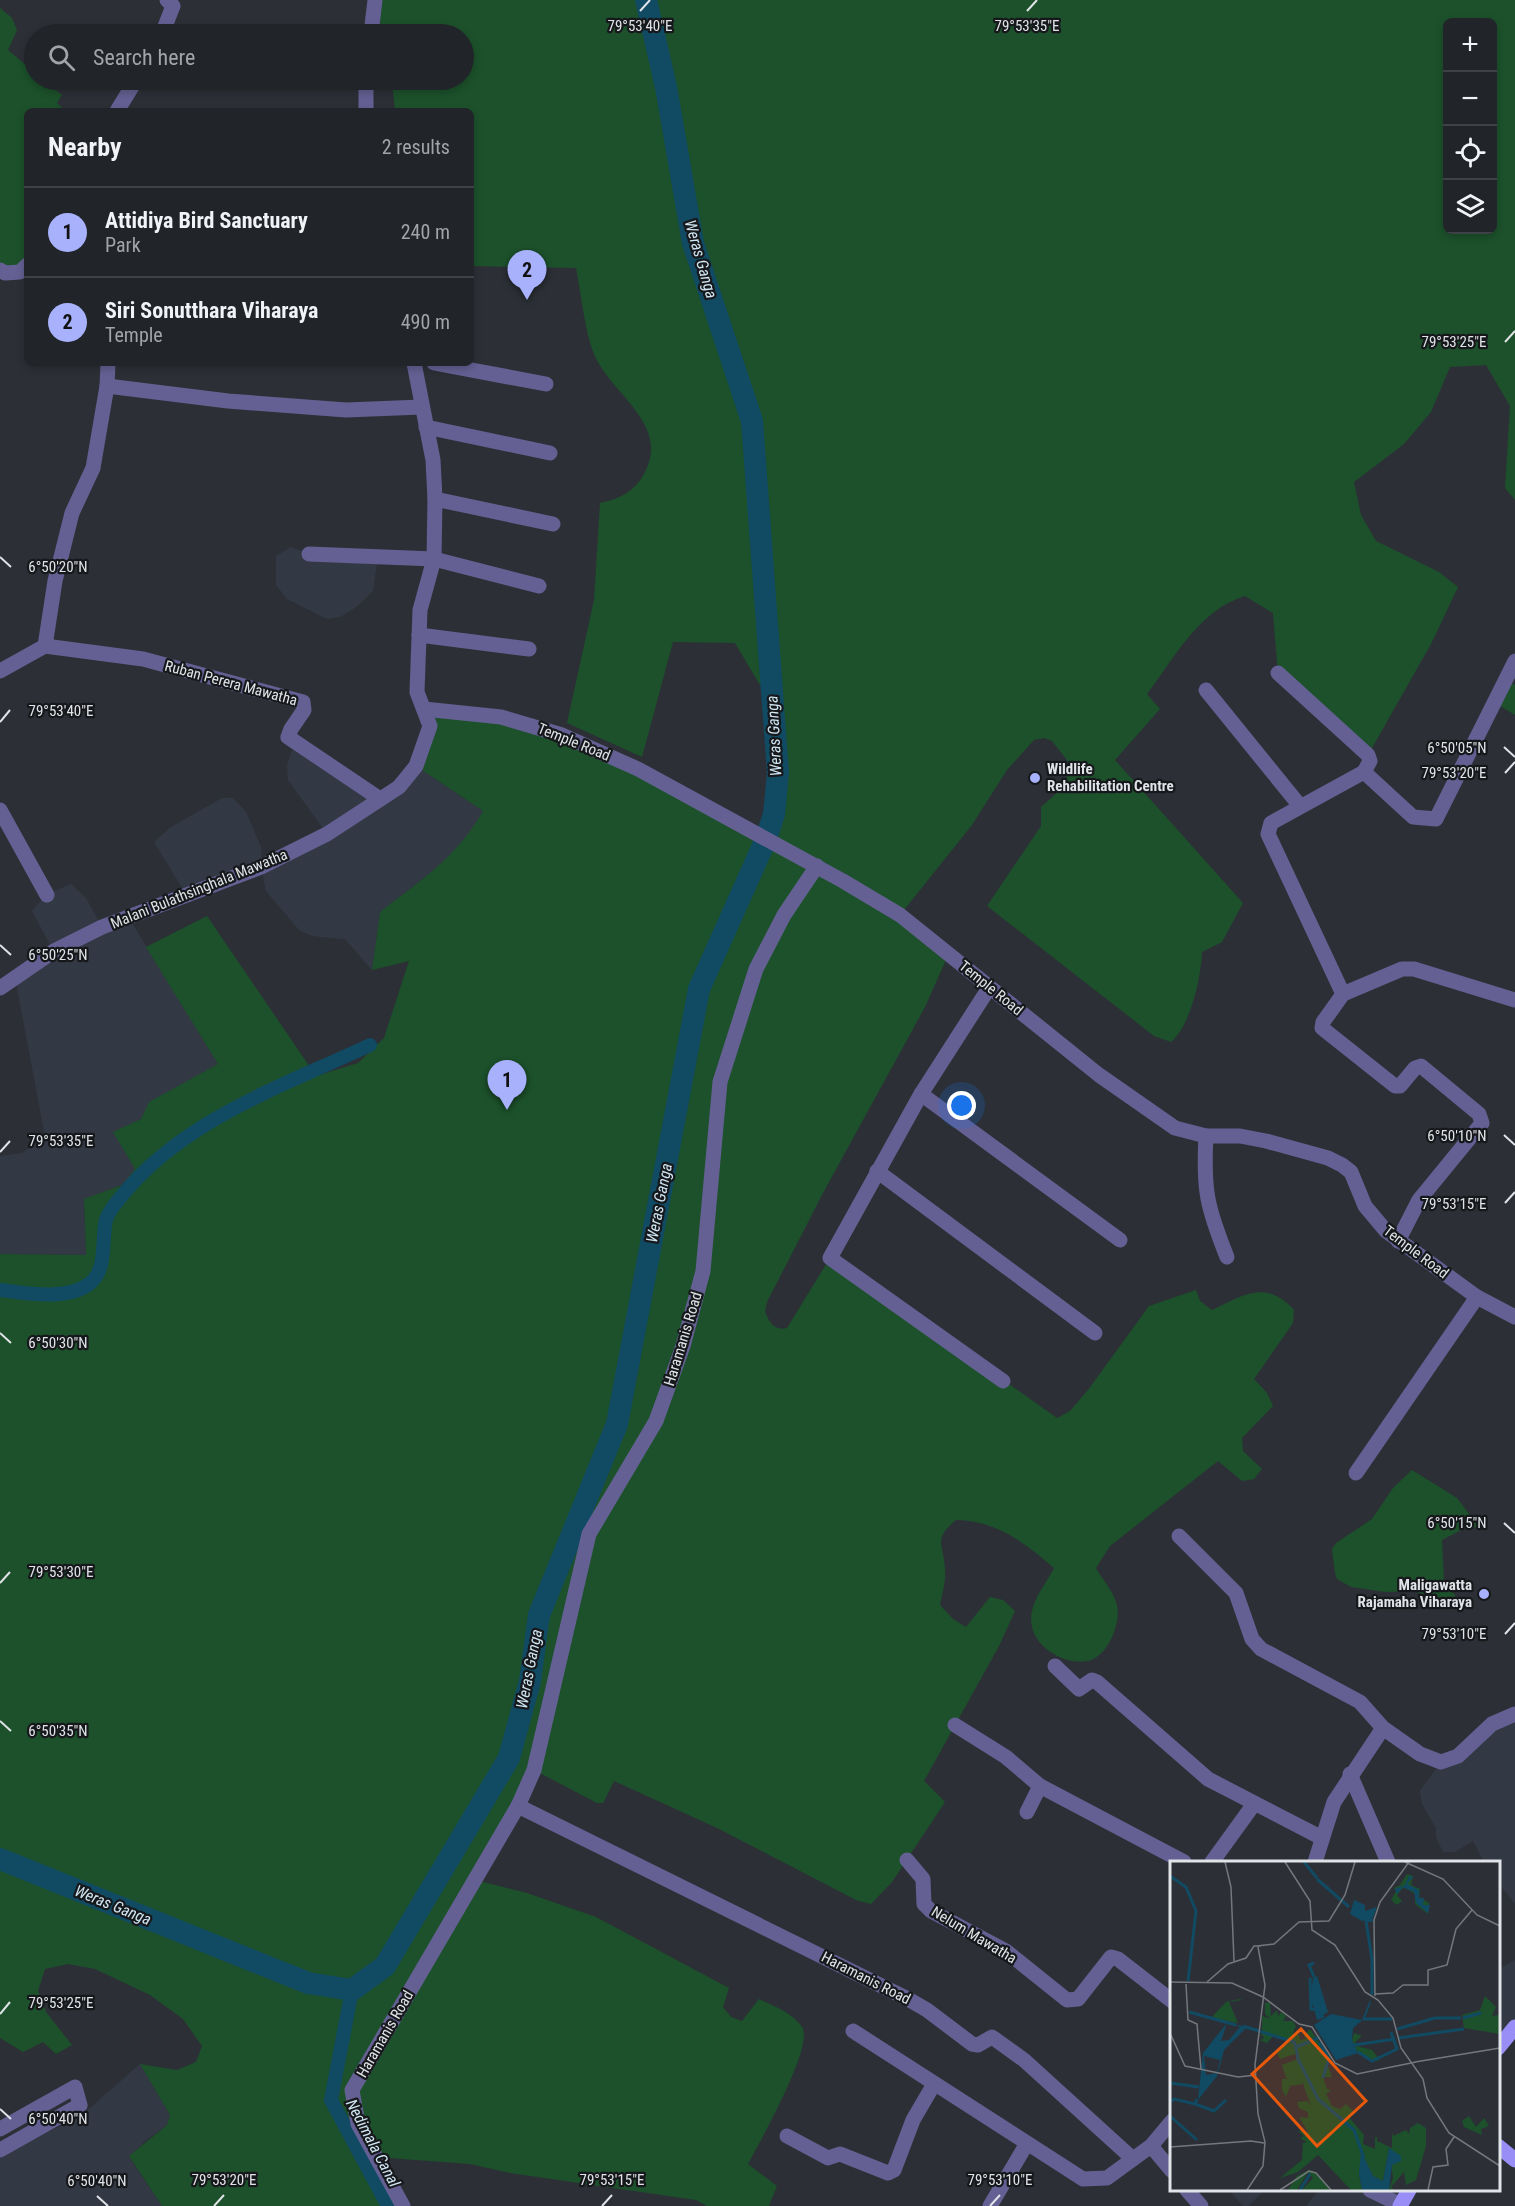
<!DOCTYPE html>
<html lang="en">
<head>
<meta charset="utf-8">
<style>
	:root { --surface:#212428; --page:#292c30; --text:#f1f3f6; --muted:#a2a4a8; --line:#3e4145; --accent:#a7b1fc }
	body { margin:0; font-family:"Roboto Condensed",sans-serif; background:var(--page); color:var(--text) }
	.controls { position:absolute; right:18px; top:18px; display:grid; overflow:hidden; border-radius:9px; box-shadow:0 3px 9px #0003 }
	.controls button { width:54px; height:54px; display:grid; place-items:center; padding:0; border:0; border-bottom:2px solid var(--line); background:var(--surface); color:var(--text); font:30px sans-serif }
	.you { position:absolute; left:962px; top:1106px; width:21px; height:21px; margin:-15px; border:4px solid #fff; border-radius:50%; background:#1a73e8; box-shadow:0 0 0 9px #1a73e833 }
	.badge { display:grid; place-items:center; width:39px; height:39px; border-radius:50%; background:var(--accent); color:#111; font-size:20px; font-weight:700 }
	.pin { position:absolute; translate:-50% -50px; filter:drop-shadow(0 2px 3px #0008) }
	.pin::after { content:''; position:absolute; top:32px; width:21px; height:18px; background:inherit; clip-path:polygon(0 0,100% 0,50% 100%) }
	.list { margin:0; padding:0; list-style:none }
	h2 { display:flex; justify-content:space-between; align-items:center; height:78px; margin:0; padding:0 24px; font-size:26px }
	h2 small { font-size:20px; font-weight:400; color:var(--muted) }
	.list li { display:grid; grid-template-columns:39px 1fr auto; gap:18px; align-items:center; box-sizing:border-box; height:90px; padding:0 24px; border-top:2px solid var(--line) }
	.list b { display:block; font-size:22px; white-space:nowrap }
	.list p { margin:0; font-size:20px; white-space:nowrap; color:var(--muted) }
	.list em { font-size:20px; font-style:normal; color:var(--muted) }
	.icon { flex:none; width:33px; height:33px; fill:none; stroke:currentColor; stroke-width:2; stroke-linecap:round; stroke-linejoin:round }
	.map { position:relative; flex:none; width:1515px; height:2206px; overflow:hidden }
	.search { position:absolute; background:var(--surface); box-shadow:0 3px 9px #0003; left:24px; top:24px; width:450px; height:66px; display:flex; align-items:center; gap:15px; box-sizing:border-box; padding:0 21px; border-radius:33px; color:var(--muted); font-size:22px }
	.panel { position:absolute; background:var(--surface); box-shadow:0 3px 9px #0003; left:24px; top:108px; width:450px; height:258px; border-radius:9px }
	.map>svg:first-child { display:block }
</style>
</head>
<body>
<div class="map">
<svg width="1515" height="2206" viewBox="0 0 1515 2206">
	<rect width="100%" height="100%" fill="#2c3036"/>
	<g fill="#333944">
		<path d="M 291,547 L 309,554 L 378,556 L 373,591 L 355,608 L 340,617 L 327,619 L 287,599 L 276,585 L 276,556 Z"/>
		<path d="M 295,742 L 380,799 L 416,766 L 483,811 L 470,833 L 446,861 L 380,912 L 372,970 L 345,939 L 312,936 L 299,930 L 266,891 L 261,867 L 187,896 L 154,842 L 171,827 L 222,798 L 233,798 L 246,812 L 261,847 L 262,867 L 327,834 L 288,780 L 287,765 Z"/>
		<path d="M 71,884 L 86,898 L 102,927 L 129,918 L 218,1064 L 150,1102 L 141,1119 L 114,1132 L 135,1169 L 122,1185 L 84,1199 L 86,1255 L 0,1254 L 0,1156 L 22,1153 L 45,1137 L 15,977 L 54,952 L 32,911 L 46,895 Z"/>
		<path d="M 1515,1718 L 1515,1904 L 1499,1884 L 1498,1862 L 1484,1862 L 1473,1841 L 1455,1852 L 1443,1852 L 1436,1837 L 1436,1828 L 1422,1804 L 1420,1791 L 1441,1762 Z"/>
		<path d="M 1515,1960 L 1515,2027 L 1499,2048 L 1499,1969 Z"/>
		<path d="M 140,2064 L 170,2115 L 167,2125 L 144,2142 L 129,2157 L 162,2206 L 0,2206 L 0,2155 L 81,2116 Z"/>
		<path d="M 1229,2190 L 1265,2190 L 1248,2206 L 1243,2206 Z"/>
		<path d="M 1319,2190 L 1409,2190 L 1400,2206 L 1306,2206 Z"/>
	</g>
	<g fill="#1c512b" fill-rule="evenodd">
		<path d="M 375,0 L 1515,0 L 1515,500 L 1505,488 L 1510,406 L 1486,365 L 1450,367 L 1431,412 L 1404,444 L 1354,482 L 1361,515 L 1376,541 L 1439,572 L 1458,587 L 1431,644 L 1368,755 L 1278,673 L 1273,613 L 1245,596 C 1199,610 1175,657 1147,694 L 1160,709 L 1115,760 L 1243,903 L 1222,942 L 1202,952 C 1201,977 1191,1025 1171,1042 L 1154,1036 L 987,906 L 1041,826 L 1041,807 C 1057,793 1068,785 1070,764 L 1052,741 L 1044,738 L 1034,740 L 1007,770 L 972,825 L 900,915 L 949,953 L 925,1007 L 823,1193 L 767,1302 L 765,1311 C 769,1323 775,1331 787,1328 L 830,1258 L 1057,1418 L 1070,1411 L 1088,1390 L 1149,1306 L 1196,1290 L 1200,1301 L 1212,1310 C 1244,1295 1266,1279 1294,1310 L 1293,1323 L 1254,1379 L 1267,1393 L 1273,1406 L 1242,1438 L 1243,1451 L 1262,1469 L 1254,1479 L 1242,1481 L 1218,1461 L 1110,1546 L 1096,1568 C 1102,1579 1114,1592 1117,1605 C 1121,1622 1109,1654 1091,1660 C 1069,1667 1037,1650 1032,1627 C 1027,1605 1045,1586 1054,1568 C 1024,1542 997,1521 956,1520 C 931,1541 945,1545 945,1571 C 946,1582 942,1594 940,1605 L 953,1619 L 966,1627 L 990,1597 L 1003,1600 L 1015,1611 L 999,1646 L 924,1781 L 945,1802 L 892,1882 L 871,1904 L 856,1900 L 717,1828 L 614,1781 L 603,1803 L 597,1803 L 534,1770 L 475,1880 L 527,1893 L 596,1917 L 729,1988 L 723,2007 L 731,2017 L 742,2021 L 759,1999 C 774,2006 793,2013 802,2027 C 815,2045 759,2143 748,2164 L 777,2186 L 769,2206 L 707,2206 L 696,2200 L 510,2173 L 470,2164 L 376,2157 L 403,2206 L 162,2206 L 129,2156 L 167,2125 L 170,2115 L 140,2064 L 177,2070 L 196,2062 L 202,2046 L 183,2019 L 150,1995 L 95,1969 L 68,1964 L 45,1969 L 38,1991 L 46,2012 L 72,2045 L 56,2054 L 43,2042 L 23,2052 L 0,2038 L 0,1254 L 86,1255 L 84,1199 L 122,1185 L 135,1169 L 113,1132 L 141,1119 L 149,1102 L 218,1064 L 146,947 L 207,916 L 316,1076 L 358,1063 L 384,1038 L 409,961 L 372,970 L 380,912 C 422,879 456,858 483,811 L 416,766 L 419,760 L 424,709 L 534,726 L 767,839 L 774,814 L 778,773 L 773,707 L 735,643 L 673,642 L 642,757 L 567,723 L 594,600 L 600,503 C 622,498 636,491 646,470 C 669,423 609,392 594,354 C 585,333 581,292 576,268 L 471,266 L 471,111 L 395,111 L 392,80 L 464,80 L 464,34 L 386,34 L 380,23 ZM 1448,22 L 1492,22 L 1492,230 L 1448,230 Z"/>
		<path d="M 0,8 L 12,18 L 17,30 L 8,50 L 34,72 L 34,80 L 43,80 L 62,95 L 57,103 L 66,111 L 27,111 L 27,265 L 0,270 Z"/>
		<path d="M 1505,680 L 1515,685 L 1515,715 L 1494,702 Z"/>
		<path d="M 1412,1470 L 1457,1498 L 1479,1527 L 1465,1528 L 1442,1540 L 1444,1581 L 1463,1606 L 1412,1591 L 1386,1592 L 1351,1587 L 1337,1579 L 1335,1573 L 1332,1549 L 1336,1543 L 1372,1519 L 1393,1488 Z"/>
	</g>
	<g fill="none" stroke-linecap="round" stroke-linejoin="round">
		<g stroke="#114a63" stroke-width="14">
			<path d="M 0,1290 C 26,1293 66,1301 89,1284 C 108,1270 101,1242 106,1220 C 108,1213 115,1204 120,1198 C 182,1120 283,1086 370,1045"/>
			<path d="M 352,1990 L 331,2100 L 388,2206"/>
		</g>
		<path stroke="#114a63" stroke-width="22" d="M 0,1859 L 308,1983 L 352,1990 L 385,1966 L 509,1758 L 530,1681 L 539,1615 L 617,1424 L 699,989 L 766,839 L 774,814 L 778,773 L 752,421 L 693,243 L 666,87 L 646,0"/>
		<g stroke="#646093" stroke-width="15">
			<path d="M 162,34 L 173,6 L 167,0"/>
			<path d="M 371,34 L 375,0"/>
			<path d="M 366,80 L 366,111"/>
			<path d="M 117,111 L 136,80"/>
			<path d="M 0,270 L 5,273 L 20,272 L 27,265"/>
			<path d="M 434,363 L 546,384"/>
			<path d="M 107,386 L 228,401 L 346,410 L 422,407"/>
			<path d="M 426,427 L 550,453"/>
			<path d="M 435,499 L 553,524"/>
			<path d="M 309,554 L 434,559 L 539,586"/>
			<path d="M 419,635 L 529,649"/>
			<path d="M 45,646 L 143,659 L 303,702 L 304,710 L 291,729 L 288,737 L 380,799"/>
			<path d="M 0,671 L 45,646 L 55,581 L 72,513 L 93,468 L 107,386 L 108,363"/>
			<path d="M 1278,673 L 1368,755 L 1370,761 L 1364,772 L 1271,823 L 1268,834 L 1343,994"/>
			<path d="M 1206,690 L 1300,806"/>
			<path d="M 424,709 L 501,717 L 562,735 L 638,769 L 843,881 L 900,915 L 1099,1075 L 1175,1128 L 1206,1136 L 1240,1136 L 1266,1141 L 1328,1158 L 1342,1165 L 1351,1172 L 1365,1206 L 1386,1231 L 1477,1297 L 1515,1317"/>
			<path d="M 1364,772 L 1413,817 L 1436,819 L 1515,661"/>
			<path d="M 0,810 L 47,895"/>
			<path d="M 817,866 L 784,915 L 756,969 L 720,1082 L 703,1271 L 683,1346 L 656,1421 L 589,1534 L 534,1770 L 518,1806 L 908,1999 L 927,2010 L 972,2044 L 978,2045 L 992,2037 L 1024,2060 L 1133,2159 L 1151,2146 L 1172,2171"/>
			<path d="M 0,988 L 54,951 L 102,927 L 261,867 L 327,834 L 399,787 L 416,766 L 430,726 L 417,692 L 420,610 L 434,559 L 435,499 L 433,460 L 414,363"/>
			<path d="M 989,988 L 921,1094 L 830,1258 L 1003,1381"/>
			<path d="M 921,1094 L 1120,1240"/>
			<path d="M 1206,1136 C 1203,1190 1207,1207 1227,1257"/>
			<path d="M 877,1171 L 1095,1333"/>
			<path d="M 1398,1241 L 1419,1200 L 1482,1123 L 1479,1114 L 1421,1066 L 1415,1068 L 1400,1086 L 1395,1086 L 1322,1028 L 1323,1022 L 1343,994 L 1402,969 L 1414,969 L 1515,1000"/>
			<path d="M 1356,1473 L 1477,1297"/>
			<path d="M 1179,1536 L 1236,1593 L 1252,1639 L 1261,1649 L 1360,1702 L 1383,1728 L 1420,1754 L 1441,1762 L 1458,1756 L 1492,1724 L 1515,1714"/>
			<path d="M 1055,1666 L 1079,1689 L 1092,1680 L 1097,1682 L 1208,1779 L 1322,1838"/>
			<path d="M 955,1725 L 1006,1757 L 1040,1786 L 1184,1862"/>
			<path d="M 1350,1774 L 1388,1862"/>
			<path d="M 1027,1812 L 1040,1786"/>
			<path d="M 907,1860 L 923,1879 L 924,1904 L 931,1911 L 1006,1951 L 1067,2000 L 1078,1999 L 1111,1957 L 1118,1959 L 1172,2001"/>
			<path d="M 1212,1862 L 1254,1804"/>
			<path d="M 1315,1862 L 1334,1802 L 1383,1728"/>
			<path d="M 853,2031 L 1083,2179 L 1107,2178 L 1133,2159"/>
			<path d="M 0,2129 L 75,2087 L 80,2105 L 0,2150"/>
			<path d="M 787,2136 L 828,2158 L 840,2154 L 888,2173 L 894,2170 L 913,2120 L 934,2084"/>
			<path d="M 1151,2146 L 1172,2121"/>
			<path d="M 1187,2190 L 1201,2206"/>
			<path d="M 1370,2190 L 1401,2205"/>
			<path d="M 403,2206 L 358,2124 L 352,2090 L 518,1806"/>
			<path d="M 990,2206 L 1026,2145"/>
		</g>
		<g stroke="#998ef6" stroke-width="15">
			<path d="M 1498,2048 L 1515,2027"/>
			<path d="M 1498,2146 L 1515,2160"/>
			<path d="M 1400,2206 L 1409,2190"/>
		</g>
	</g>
	<path fill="none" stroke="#e0e3e7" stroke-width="2" d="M 640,11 L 650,0M 1027,11 L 1037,0M 1505,342 L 1515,331M 0,557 L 11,567M 0,722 L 10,710M 1504,747 L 1515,757M 1505,773 L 1515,762M 0,945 L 11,955M 1504,1135 L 1515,1145M 0,1152 L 10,1141M 1505,1203 L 1515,1192M 0,1333 L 11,1343M 1504,1523 L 1515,1533M 0,1583 L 10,1572M 1505,1634 L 1515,1623M 0,1721 L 11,1731M 0,2014 L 10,2002M 0,2109 L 11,2119M 97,2196 L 108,2206M 214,2206 L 224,2195M 602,2206 L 612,2195M 990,2206 L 1000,2195"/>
	<g fill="#a7b1fc" stroke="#16181b" stroke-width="2">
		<circle cx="1035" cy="778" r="6"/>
		<circle cx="1484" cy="1594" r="6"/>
	</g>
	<g text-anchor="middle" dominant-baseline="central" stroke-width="4.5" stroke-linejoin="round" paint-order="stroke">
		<g font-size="15" fill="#e0e3e7" stroke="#16181b">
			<text transform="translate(231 683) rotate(15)">Ruban Perera Mawatha</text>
			<text transform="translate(574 742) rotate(22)">Temple Road</text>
			<text transform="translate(199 889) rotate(-22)">Malani Bulathsinghala Mawatha</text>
			<text transform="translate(991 988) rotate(39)">Temple Road</text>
			<text transform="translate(1416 1252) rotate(37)">Temple Road</text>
			<text transform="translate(683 1339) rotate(-73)">Haramanis Road</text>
			<text transform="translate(974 1935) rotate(31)">Nelum Mawatha</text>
			<text transform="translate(866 1978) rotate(27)">Haramanis Road</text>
			<text transform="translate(385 2034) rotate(-60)">Haramanis Road</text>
		</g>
		<g font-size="15" font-weight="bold" fill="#e0e3e7" stroke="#16181b" text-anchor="start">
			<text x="1047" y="769">Wildlife<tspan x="1047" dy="17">Rehabilitation Centre</tspan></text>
			<text x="1472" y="1585" text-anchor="end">Maligawatta<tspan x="1472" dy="17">Rajamaha Viharaya</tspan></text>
		</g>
		<g font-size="16" font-style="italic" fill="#cfe6f2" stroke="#16181b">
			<text transform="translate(701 259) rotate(74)">Weras Ganga</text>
			<text transform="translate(774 736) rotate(-93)">Weras Ganga</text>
			<text transform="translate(659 1203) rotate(-79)">Weras Ganga</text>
			<text transform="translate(529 1669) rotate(-79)">Weras Ganga</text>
			<text transform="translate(113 1905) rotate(22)">Weras Ganga</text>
			<text transform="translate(373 2143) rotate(62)">Nedimala Canal</text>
		</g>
	</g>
	<g transform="translate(1170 1861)">
		<rect width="330" height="330" fill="#2c3036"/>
		<path d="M 237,13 L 243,15 L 241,24 L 250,28 L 249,36 L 259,42 L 258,53 L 245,43 L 245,33 L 237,28 L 233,27 L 227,34 L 232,40 L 227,44 L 221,39 L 226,30 L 224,27 L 230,24 ZM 315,135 L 326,146 L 322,155 L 330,154 L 330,173 L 294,167 L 292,154 L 310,149 ZM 70,138 L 72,139 L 59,141 L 68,162 L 41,157 L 56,141 ZM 95,142 L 100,142 L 101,155 L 107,149 L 108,155 L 111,151 L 116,155 L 113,160 L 123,160 L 126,165 L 123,172 L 129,174 L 130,179 L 136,178 L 134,175 L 140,168 L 161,197 L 157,202 L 162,216 L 153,216 L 157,228 L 161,229 L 156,233 L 162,245 L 170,248 L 176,243 L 185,252 L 179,256 L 194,274 L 193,283 L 205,288 L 205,276 L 207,276 L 207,280 L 222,287 L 222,271 L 223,275 L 236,269 L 239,273 L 240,267 L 248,262 L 256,267 L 256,285 L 246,319 L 236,324 L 234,311 L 221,326 L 224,329 L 219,329 L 223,317 L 219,287 L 213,320 L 203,315 L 192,293 L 189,313 L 192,329 L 181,329 L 148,294 L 128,311 L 110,317 L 132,299 L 133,282 L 137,281 L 130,277 L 134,275 L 128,270 L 138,271 L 129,256 L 138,257 L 138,251 L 129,247 L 127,241 L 137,240 L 141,245 L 132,220 L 132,223 L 120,225 L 116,236 L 112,229 L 112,218 L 120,218 L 116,217 L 112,204 L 127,198 L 125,193 L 110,198 L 106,190 L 120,181 L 103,175 L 97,182 L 89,179 L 93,178 L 94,175 L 86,175 L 92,174 L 92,155 L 101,158 L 95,153 ZM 184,172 L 192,175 L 185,181 L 186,185 L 202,189 L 210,199 L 202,201 L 188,192 L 182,179 ZM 299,255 L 306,266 L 314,257 L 319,265 L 311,268 L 312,274 L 294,266 L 292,260 ZM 139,309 L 143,310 L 161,329 L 132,329 L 143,317 L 138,311 L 127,329 L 118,329 L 127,315 Z" fill="#1c512b"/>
		<path d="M 239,15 L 243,16 L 237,23 L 249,29 L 249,37 L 254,37 L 253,44 L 260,44 L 258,52 L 246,42 L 244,31 L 233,26 L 227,33 L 225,28 L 235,24 ZM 184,39 L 195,44 L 195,50 L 207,46 L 203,57 L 192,60 L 180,53 ZM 147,115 L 158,151 L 149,156 L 140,139 L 143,117 ZM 201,137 L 200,144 L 195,157 L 183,167 L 182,179 L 188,192 L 166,199 L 144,164 L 161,153 L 192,159 ZM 57,162 L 51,180 L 59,179 L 70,166 L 63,163 L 77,166 L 54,189 L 47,215 L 28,239 L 33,192 ZM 34,195 L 50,199 L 47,212 L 36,214 ZM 219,287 L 231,295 L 231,300 L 222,304 L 219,329 L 192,329 L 189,313 L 191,290 L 203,315 L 213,320 Z" fill="#114a63" fill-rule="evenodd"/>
		<path fill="none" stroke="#114a63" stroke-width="3" d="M 134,1 L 147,17M 0,15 L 16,26 L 26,50 L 18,120M 147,18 L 179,46M 144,102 L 139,104 L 144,116M 140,117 L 141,148 L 146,149 L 148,157 L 154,155M 202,134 L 202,98 L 196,60 L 203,59M 19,151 L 66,164M 293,157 L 311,152M 193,158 L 222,158M 73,165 L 124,181 L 126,186M 227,168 L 265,157 L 291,157M 150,176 L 126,186 L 128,198 L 148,238 L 184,269 L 194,297M 228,177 L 294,168M 149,181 L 159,197 L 153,217M 184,184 L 225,178M 188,191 L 202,200 L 227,188 L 221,171M 0,222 L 29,226M 0,241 L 4,238 L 25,243 L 27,238M 25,243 L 44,250 L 56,239M 0,255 L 27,279M 130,329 L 140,313"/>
		<path fill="none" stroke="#74787d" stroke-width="1.5" d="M 55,1 L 61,26 L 64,100M 115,1 L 140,40 L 142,69 L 165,84 L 195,131 L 208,139 L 223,157 L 231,187 L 253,218 L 257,237 L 279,272 L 330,305M 235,1 L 273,18 L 307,54 L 330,65M 87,85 L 104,83 L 129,61 L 159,60 L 175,34 L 185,1M 0,121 L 62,122 L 93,136 L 129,163 L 142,166 L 165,202 L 187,213 L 246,201M 37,121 L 58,103 L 76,97 L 84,85 L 91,85M 16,123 L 18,159 L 27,163 L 31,208M 205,133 L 223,132 L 233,124 L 258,124 L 258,109 L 277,104 L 286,68 L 302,49M 205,135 L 204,59 L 210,41 L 239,1M 0,172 L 15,205 L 68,216 L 86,214M 245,201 L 330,187M 0,286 L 81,280 L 94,282M 77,329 L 93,305 L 95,281 L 88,253 L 85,204 L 95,124 L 88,86M 110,329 L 139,310 L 146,312 L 161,329M 258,329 L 263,306 L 278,304 L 276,288 L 284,276"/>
		<path fill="#e8590c" fill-opacity="0.15" stroke="#e8590c" stroke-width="3" d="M 131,168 L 196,240 L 147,285 L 82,213 Z"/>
		<rect width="330" height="330" fill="none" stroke="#e0e3e7" stroke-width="3"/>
	</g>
	<g font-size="15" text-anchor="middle" fill="#e0e3e7" stroke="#16181b" stroke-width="4.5" stroke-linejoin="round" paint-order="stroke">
		<text x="640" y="31">79°53'40"E</text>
		<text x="1027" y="31">79°53'35"E</text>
		<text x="1454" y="347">79°53'25"E</text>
		<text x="58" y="572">6°50'20"N</text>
		<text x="61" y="716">79°53'40"E</text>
		<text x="1457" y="753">6°50'05"N</text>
		<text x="1454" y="778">79°53'20"E</text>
		<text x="58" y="960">6°50'25"N</text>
		<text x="1457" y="1141">6°50'10"N</text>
		<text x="61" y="1146">79°53'35"E</text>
		<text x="1454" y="1209">79°53'15"E</text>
		<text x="58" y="1348">6°50'30"N</text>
		<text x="1457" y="1528">6°50'15"N</text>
		<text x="61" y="1577">79°53'30"E</text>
		<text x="1454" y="1639">79°53'10"E</text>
		<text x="58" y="1736">6°50'35"N</text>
		<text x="61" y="2008">79°53'25"E</text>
		<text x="58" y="2124">6°50'40"N</text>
		<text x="224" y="2185">79°53'20"E</text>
		<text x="612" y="2185">79°53'15"E</text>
		<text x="1000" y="2185">79°53'10"E</text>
		<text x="97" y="2186">6°50'40"N</text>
	</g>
</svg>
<div class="controls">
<button>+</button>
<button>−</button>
<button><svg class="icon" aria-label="locate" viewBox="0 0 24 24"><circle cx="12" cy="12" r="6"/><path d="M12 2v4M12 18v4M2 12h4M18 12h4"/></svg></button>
<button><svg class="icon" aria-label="layers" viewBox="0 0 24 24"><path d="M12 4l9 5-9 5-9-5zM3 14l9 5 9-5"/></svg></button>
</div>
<div class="you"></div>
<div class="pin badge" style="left:507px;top:1110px">1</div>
<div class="pin badge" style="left:527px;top:300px">2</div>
<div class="search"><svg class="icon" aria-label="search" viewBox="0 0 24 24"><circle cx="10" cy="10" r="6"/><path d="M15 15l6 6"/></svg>Search here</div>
<section class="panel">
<h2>Nearby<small>2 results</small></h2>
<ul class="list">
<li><span class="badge">1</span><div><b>Attidiya Bird Sanctuary</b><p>Park</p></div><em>240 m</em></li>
<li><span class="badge">2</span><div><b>Siri Sonutthara Viharaya</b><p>Temple</p></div><em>490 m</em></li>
</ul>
</section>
</div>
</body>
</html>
